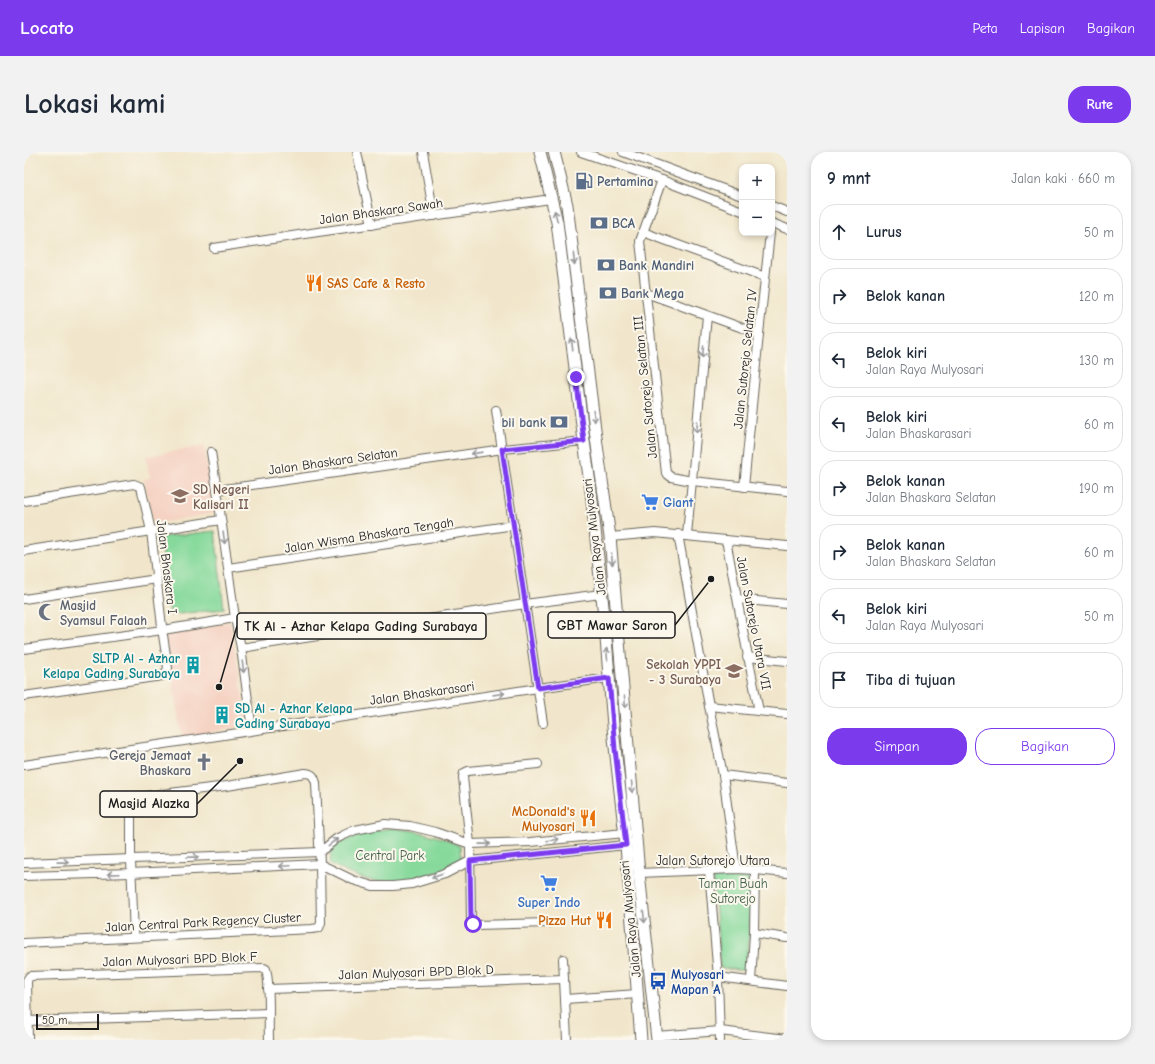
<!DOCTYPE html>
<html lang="id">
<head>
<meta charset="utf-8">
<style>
	:root { --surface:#fff; --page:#f2f2f3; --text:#1f2937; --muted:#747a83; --line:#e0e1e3; --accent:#7c3aed }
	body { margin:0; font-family:"Comic Neue",sans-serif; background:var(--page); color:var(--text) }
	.controls { position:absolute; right:12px; top:12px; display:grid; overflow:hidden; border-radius:8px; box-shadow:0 2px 6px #0003 }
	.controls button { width:36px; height:36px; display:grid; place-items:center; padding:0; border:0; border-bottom:1px solid var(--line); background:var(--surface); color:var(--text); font:20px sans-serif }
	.scale { position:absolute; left:12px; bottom:10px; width:63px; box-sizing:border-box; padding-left:4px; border:2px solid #1c1c1c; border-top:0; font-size:11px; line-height:14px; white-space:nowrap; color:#1c1c1c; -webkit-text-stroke:3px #fbf7ec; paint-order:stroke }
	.stop { position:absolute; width:12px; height:12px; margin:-9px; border:3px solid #7c3aed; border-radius:50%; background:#fff }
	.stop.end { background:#7c3aed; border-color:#fff; box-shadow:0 1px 4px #0008 }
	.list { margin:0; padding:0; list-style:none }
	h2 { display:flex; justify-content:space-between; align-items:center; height:52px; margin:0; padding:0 16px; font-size:17px }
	h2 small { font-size:13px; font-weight:400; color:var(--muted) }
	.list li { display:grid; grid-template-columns:26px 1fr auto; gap:12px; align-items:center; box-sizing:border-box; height:56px; margin:0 8px 8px; padding:0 8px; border:1px solid var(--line); border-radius:16px }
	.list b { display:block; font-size:15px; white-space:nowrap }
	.list p { margin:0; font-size:13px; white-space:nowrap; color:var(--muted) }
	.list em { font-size:13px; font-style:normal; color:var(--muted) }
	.actions { display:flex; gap:8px; padding:12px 16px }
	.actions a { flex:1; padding:9px 0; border:1px solid var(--accent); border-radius:16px; text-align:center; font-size:14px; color:var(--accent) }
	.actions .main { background:var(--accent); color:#fff }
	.icon { flex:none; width:22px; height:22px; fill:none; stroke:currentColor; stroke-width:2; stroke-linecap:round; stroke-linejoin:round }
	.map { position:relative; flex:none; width:763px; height:888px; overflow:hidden; border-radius:16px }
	header { display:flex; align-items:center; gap:24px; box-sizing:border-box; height:56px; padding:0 20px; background:var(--accent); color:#fff }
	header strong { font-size:19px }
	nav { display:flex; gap:22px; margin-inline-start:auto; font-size:14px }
	.intro { display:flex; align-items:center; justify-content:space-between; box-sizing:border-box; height:96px; padding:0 24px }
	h1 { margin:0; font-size:28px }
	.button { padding:10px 18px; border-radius:16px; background:var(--accent); color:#fff; font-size:14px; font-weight:700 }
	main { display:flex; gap:24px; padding:0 24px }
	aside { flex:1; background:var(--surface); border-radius:16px; box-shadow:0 2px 6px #0003 }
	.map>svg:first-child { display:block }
</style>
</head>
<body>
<header>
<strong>Locato</strong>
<nav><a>Peta</a><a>Lapisan</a><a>Bagikan</a></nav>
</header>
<div class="intro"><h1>Lokasi kami</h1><a class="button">Rute</a></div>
<main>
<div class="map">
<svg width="763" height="888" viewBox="0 0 763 888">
	<rect width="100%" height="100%" fill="#fbf7ec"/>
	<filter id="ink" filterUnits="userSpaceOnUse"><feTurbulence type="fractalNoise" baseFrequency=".025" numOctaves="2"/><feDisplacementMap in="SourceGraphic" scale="8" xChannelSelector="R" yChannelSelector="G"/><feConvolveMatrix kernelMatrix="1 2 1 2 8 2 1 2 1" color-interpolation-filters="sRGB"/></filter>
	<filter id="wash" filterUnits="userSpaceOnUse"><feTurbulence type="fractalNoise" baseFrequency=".012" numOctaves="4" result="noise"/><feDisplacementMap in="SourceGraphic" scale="16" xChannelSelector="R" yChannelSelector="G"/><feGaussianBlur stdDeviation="0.9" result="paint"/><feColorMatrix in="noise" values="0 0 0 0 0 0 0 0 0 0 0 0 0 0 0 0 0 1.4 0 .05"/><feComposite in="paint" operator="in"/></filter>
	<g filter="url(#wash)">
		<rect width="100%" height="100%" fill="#f1e6cb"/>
		<g fill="#f5d2c2">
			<path d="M 180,294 L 190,361 L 129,372 L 120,327 L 126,326 L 122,304 Z"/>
			<path d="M 206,470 L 224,574 L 158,585 L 140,481 Z"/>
		</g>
		<g fill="#86d99b" stroke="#517a5c">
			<path d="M 191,379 L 200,457 L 146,463 L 137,385 Z"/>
			<path d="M 367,676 C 391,678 414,683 436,694 L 437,707 C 413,724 374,734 346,728 C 332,725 318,719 306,711 L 307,697 C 325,685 346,679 367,676 Z"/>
			<path d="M 729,720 L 723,819 L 696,816 L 689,721 Z"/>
		</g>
	</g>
	<g filter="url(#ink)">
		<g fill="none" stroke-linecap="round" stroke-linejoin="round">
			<g stroke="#676359" stroke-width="10">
				<g id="minor">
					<path d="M 333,0 L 348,73"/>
					<path d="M 399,0 L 410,64"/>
					<path d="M 557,0 L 638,28 L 718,59"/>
					<path d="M 599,0 L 718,44"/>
					<path d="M 638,28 L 616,89 L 642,321 L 647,325 L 668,329 L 763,339"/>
					<path d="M 748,54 L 763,60"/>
					<path d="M 748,71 L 763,77"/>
					<path d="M 619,80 L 741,125"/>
					<path d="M 190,96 L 294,80 L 527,47"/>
					<path d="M 622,141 L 735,182"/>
					<path d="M 472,258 L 519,571"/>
					<path d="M 187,300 L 193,338"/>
					<path d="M 720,335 L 735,182 L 746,81"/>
					<path d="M 0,349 L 110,332 L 117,335 L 127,379 L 139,483 L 144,516 L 142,521 L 138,524 L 0,544"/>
					<path d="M 654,382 L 685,554 L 699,623 L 712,717"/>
					<path d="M 663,383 L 683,164"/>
					<path d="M 586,385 L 631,381 L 763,394"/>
					<path d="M 702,388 C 713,445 723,502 735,559"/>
					<path d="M 0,399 L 197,368"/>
					<path d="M 204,416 L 490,373"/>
					<path d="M 0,447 L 133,427"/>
					<path d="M 714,447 L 763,452"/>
					<path d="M 217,496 L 501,452 L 577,442"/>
					<path d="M 0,497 L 139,478 L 211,466"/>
					<path d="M 723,505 L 763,509"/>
					<path d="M 685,554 L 763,562"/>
					<path d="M 228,578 L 217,496 L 211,466 L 193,338 L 479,297 L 560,289"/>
					<path d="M 514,612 L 444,619 L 440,621 L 439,625 L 446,692 L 447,770 L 451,773 L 524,771"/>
					<path d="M 0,613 L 514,536 L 585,526"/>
					<path d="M 699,623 L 763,631"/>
					<path d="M 0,711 L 296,700 L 312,687 L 320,683 L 331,678 L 361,672 L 386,674 L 411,680 L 446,692 L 506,690 L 601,681"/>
					<path d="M 685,718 L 694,825 L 696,888"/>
					<path d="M 615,721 L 712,717 L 731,718 L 763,721"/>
					<path d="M 0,724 L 107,721 L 296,712 L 329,728 L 349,734 L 369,734 L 388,732 L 421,722 L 446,709 L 602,693"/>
					<path d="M 730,781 L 763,786"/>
					<path d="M 0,791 L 288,777 L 295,776 L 297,771 L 296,712 L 292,631 C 290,624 288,621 281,621 L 203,634 L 113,645 L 109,648 L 107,653 L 107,708 L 110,785"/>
					<path d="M 539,807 L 543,888"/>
					<path d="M 694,825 L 763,834"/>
					<path d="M 727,829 L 730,781 L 731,718"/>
					<path d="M 244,837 L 540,827"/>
					<path d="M 541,847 L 614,842"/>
					<path d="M 3,869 L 244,861"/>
					<path d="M 632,884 L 696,879 L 763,887"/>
					<path d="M 4,888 L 3,828 L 6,824 L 240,816 L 242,817 C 247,836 244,867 245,888"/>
				</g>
			</g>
			<g stroke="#676359" stroke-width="13">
				<g id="secondary">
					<path d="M 516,0 L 533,70 L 560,289 L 567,339 L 581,474 L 590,586 L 602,693 L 617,888"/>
					<path d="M 530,0 L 543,53 L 573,293 L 586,385 L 615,721 L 633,888"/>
				</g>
			</g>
			<use href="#minor" stroke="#fff" stroke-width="8"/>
			<use href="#secondary" stroke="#fff" stroke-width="11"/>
		</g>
		<defs><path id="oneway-shaft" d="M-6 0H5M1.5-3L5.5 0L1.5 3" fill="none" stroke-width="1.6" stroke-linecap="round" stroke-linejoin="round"/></defs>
		<g stroke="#999">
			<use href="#oneway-shaft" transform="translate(532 64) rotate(-105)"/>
			<use href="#oneway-shaft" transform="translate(550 107) rotate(83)"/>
			<use href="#oneway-shaft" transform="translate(548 192) rotate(-97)"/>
			<use href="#oneway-shaft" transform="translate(679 200) rotate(95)"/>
			<use href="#oneway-shaft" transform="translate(570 264) rotate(83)"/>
			<use href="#oneway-shaft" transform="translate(673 275) rotate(95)"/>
			<use href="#oneway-shaft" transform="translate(453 301) rotate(172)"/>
			<use href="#oneway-shaft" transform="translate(200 386) rotate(82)"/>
			<use href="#oneway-shaft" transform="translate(588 407) rotate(85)"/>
			<use href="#oneway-shaft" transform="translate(583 502) rotate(-95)"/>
			<use href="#oneway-shaft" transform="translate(219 515) rotate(82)"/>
			<use href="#oneway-shaft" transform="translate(475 542) rotate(-8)"/>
			<use href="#oneway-shaft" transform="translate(601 550) rotate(85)"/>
			<use href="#oneway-shaft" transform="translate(608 635) rotate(85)"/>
			<use href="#oneway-shaft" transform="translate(529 688) rotate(-6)"/>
			<use href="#oneway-shaft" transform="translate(309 690) rotate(-37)"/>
			<use href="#oneway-shaft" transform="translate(461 692) rotate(-1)"/>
			<use href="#oneway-shaft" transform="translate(169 705) rotate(-2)"/>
			<use href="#oneway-shaft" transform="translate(39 710) rotate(-1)"/>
			<use href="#oneway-shaft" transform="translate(261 714) rotate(177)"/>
			<use href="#oneway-shaft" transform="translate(89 722) rotate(178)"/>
			<use href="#oneway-shaft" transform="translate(413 724) rotate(163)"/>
			<use href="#oneway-shaft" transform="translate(620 765) rotate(84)"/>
		</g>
	</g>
	<g fill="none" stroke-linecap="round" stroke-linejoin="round" filter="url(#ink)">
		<path stroke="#7c3aed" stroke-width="5" d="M 449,772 L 447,770 L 446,709 L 602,693 L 591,597 L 585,526 L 514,536 L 478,297 L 560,289 L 552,225"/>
	</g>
	<defs>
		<g id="fuel-bare" transform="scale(1.38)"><path d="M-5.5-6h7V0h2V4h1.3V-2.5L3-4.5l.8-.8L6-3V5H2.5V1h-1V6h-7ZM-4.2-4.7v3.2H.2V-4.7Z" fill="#5c6f8a" stroke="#fbf7ec" stroke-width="2.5" paint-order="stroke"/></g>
		<g id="bank-bare" transform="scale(1.38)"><path d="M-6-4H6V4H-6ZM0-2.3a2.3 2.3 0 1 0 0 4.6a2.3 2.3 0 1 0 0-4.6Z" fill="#5c6f8a" stroke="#fbf7ec" stroke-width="2.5" paint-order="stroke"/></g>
		<g id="restaurant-bare" transform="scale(1.38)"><path d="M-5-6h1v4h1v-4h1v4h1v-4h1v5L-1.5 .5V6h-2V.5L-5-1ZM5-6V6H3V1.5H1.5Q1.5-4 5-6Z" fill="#e8710a" stroke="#fbf7ec" stroke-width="2.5" paint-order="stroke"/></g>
		<g id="school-bare" transform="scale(1.38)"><path d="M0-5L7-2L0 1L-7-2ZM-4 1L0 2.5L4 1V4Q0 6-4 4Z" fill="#8d6e63" stroke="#fbf7ec" stroke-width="2.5" paint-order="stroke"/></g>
		<g id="supermarket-bare" transform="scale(1.38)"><path d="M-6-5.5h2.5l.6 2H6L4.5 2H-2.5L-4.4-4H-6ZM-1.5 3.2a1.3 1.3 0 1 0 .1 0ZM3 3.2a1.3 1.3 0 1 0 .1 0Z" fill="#3f7fe0" stroke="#fbf7ec" stroke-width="2.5" paint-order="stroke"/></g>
		<g id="mosque-bare" transform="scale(1.38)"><path d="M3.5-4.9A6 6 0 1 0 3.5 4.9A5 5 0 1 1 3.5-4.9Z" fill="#6b7280" stroke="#fbf7ec" stroke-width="2.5" paint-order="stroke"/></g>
		<g id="building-bare" transform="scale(1.38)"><path d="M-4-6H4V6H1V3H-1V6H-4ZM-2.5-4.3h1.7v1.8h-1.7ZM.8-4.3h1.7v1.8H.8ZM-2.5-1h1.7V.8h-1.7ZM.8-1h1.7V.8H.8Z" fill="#0f9aa8" stroke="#fbf7ec" stroke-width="2.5" paint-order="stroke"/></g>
		<g id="church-bare" transform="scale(1.38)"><path d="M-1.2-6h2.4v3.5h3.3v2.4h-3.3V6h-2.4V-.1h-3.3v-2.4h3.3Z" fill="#6b7280" stroke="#fbf7ec" stroke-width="2.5" paint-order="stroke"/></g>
		<g id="bus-bare" transform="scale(1.38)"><path d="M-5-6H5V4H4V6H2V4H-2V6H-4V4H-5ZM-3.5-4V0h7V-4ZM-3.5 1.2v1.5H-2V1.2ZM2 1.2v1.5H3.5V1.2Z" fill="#1a4fb4" stroke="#fbf7ec" stroke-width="2.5" paint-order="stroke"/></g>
	</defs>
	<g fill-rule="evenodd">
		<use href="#fuel-bare" x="560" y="29"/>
		<use href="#bank-bare" x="575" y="71"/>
		<use href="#bank-bare" x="582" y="113"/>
		<use href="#restaurant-bare" x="290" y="131"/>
		<use href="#bank-bare" x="584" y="141"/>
		<use href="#bank-bare" x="535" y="270"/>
		<use href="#school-bare" x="156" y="344"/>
		<use href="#supermarket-bare" x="626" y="350"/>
		<use href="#mosque-bare" x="23" y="460"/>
		<use href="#building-bare" x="169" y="513"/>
		<use href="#school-bare" x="710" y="519"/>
		<use href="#building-bare" x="198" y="563"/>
		<use href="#church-bare" x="180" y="610"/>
		<use href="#restaurant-bare" x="564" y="666"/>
		<use href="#supermarket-bare" x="525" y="731"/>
		<use href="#restaurant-bare" x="580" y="768"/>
		<use href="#bus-bare" x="634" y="829"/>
	</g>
	<g text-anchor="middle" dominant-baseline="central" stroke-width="4" stroke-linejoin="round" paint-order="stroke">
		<g font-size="13" font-weight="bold" fill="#4e5e75" stroke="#fbf7ec" text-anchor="start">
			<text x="573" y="29">Pertamina</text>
			<text x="588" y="71">BCA</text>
			<text x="595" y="113">Bank Mandiri</text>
			<text x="597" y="141">Bank Mega</text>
			<text x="522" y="270" text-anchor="end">bii bank</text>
		</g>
		<g font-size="13" fill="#1c1c1c" stroke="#fbf7ec">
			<text transform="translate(357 59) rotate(-8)">Jalan Bhaskara Sawah</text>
			<text transform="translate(721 207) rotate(-84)">Jalan Sutorejo Selatan IV</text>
			<text transform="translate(621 235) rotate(-96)">Jalan Sutorejo Selatan III</text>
			<text transform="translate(309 309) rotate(-8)">Jalan Bhaskara Selatan</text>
			<text transform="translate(345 383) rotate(-9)">Jalan Wisma Bhaskara Tengah</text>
			<text transform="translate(570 385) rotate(-97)">Jalan Raya Mulyosari</text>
			<text transform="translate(143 415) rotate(83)">Jalan Bhaskara I</text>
			<text transform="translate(730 471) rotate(79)">Jalan Sutorejo Utara VII</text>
			<text transform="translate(398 541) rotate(-8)">Jalan Bhaskarasari</text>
			<text x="689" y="708">Jalan Sutorejo Utara</text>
			<text transform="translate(606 767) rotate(-96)">Jalan Raya Mulyosari</text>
			<text transform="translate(179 770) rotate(-3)">Jalan Central Park Regency Cluster</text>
			<text transform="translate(156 807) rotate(-2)">Jalan Mulyosari BPD Blok F</text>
			<text transform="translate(392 820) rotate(-2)">Jalan Mulyosari BPD Blok D</text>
		</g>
		<g font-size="13" font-weight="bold" fill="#c56008" stroke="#fbf7ec" text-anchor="end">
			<text x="303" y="131" text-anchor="start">SAS Cafe &amp; Resto</text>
			<text x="551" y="659">McDonald's<tspan x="551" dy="15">Mulyosari</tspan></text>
			<text x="567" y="768">Pizza Hut</text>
		</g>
		<g font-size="13" font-weight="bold" fill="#785e54" stroke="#fbf7ec" text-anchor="start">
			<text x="169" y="337">SD Negeri<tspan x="169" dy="15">Kalisari II</tspan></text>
			<text x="697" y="512" text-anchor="end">Sekolah YPPI<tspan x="697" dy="15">- 3 Surabaya</tspan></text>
		</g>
		<g font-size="13" font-weight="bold" fill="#366cbe" stroke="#fbf7ec" text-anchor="start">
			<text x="639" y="350">Giant</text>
			<text x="525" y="750" text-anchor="middle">Super Indo</text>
		</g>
		<g font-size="13" font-weight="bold" fill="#5b616d" stroke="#fbf7ec" text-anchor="start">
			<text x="36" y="453">Masjid<tspan x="36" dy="15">Syamsul Falaah</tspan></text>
			<text x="167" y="603" text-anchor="end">Gereja Jemaat<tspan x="167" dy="15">Bhaskara</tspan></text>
		</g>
		<g font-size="13" font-weight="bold" fill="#0d838f" stroke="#fbf7ec" text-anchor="end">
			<text x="156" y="506">SLTP Al - Azhar<tspan x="156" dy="15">Kelapa Gading Surabaya</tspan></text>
			<text x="211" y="556" text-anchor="start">SD Al - Azhar Kelapa<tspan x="211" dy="15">Gading Surabaya</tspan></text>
		</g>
		<g font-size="13" fill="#415e48" stroke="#fbf7ec">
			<text x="366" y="703">Central Park</text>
			<text x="709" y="731">Taman Buah<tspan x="709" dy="15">Sutorejo</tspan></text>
		</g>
		<g font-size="13" font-weight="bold" fill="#164399" stroke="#fbf7ec" text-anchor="start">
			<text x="647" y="822">Mulyosari<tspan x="647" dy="15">Mapan A</tspan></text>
		</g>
	</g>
	<path fill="none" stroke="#1c1c1c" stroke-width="1.5" d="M687 427L651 473M195 535L213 474M216 609L173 652"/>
	<g fill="#1c1c1c" stroke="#fbf7ec" stroke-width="1.5">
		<circle cx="687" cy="427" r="4"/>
		<circle cx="195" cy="535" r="4"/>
		<circle cx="216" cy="609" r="4"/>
	</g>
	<g fill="#fbf7ec" stroke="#1c1c1c" stroke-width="1.5">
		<rect x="524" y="460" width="127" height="26" rx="4"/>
		<rect x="213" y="461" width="249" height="26" rx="4"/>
		<rect x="76" y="639" width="97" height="26" rx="4"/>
	</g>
	<g font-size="14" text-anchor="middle" font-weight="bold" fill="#1c1c1c">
		<text x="588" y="478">GBT Mawar Saron</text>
		<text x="337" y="479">TK Al - Azhar Kelapa Gading Surabaya</text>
		<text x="125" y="656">Masjid Alazka</text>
	</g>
</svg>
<div class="controls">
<button>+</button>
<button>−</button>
</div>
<div class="scale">50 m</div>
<div class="stop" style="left:449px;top:772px"></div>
<div class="stop end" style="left:552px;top:225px"></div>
</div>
<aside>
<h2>9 mnt<small>Jalan kaki · 660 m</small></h2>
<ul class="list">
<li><svg class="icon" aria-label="ahead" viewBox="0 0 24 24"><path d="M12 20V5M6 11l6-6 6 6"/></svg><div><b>Lurus</b></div><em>50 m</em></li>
<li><svg class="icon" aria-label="right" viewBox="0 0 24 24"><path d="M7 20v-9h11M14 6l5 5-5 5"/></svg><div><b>Belok kanan</b></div><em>120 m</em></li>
<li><svg class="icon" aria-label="left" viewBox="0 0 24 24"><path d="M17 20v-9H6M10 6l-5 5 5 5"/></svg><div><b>Belok kiri</b><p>Jalan Raya Mulyosari</p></div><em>130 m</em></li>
<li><svg class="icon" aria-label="left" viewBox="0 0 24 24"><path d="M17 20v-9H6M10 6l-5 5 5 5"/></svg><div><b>Belok kiri</b><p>Jalan Bhaskarasari</p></div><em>60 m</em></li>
<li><svg class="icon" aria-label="right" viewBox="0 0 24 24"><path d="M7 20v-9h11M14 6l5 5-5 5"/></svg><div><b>Belok kanan</b><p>Jalan Bhaskara Selatan</p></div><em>190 m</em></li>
<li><svg class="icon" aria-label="right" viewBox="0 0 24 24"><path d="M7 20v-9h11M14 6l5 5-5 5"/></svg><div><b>Belok kanan</b><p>Jalan Bhaskara Selatan</p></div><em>60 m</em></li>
<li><svg class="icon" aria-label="left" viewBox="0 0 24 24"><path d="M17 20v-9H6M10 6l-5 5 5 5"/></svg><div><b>Belok kiri</b><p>Jalan Raya Mulyosari</p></div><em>50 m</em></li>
<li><svg class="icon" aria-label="arrive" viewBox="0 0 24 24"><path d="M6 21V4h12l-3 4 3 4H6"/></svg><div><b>Tiba di tujuan</b></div></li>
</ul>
<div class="actions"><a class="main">Simpan</a><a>Bagikan</a></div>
</aside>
</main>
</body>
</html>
